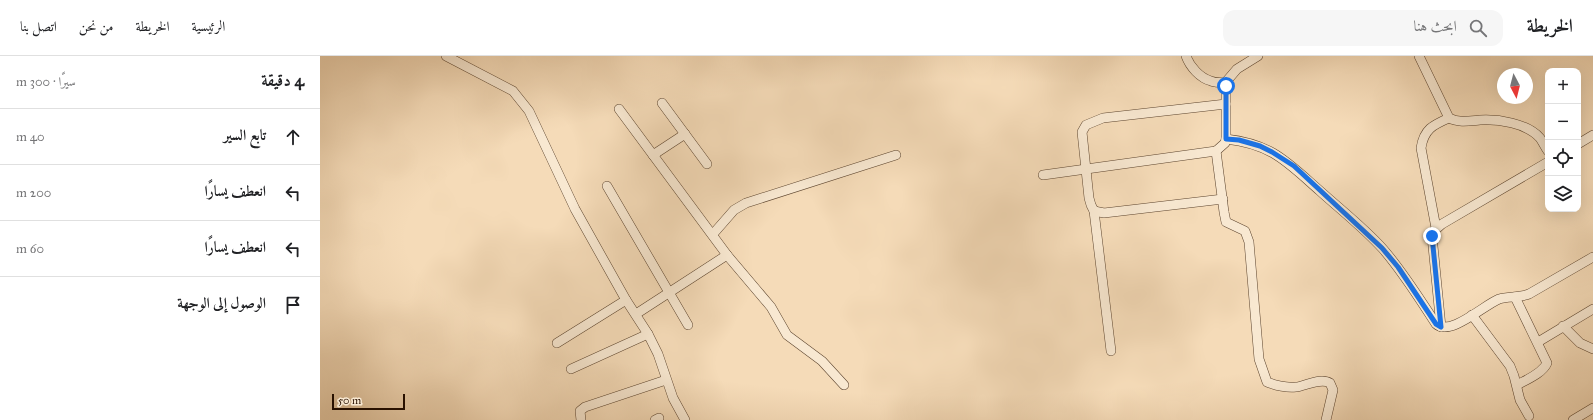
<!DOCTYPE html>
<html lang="ar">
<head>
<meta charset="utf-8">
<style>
	:root { --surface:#fff; --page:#f6f6f6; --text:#202124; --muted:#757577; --line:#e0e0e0 }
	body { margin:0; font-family:"IM FELL Great Primer",Amiri,serif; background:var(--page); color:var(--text); direction:rtl }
	.controls { position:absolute; right:12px; top:12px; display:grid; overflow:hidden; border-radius:8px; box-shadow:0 4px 16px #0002 }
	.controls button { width:36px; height:36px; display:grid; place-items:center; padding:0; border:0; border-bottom:1px solid var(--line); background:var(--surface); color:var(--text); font:20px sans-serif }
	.compass { position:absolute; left:1177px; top:12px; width:36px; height:36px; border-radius:50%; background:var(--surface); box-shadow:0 4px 16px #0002; rotate:173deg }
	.scale { position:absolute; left:12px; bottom:10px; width:73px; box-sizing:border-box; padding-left:4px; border:2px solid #291100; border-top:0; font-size:11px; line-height:14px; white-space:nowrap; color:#291100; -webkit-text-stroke:3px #f8e8d1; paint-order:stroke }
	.stop { position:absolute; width:12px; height:12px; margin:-9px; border:3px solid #1a73e8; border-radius:50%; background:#fff }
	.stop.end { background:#1a73e8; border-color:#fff; box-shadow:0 1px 4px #0008 }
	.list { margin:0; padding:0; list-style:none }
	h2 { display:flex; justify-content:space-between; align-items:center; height:52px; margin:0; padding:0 16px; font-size:17px }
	h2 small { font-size:13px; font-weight:400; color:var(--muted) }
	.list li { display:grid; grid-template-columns:26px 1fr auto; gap:12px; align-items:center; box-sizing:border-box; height:56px; padding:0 16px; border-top:1px solid var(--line) }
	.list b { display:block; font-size:15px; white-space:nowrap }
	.list em { font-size:13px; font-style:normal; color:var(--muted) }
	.icon { flex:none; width:22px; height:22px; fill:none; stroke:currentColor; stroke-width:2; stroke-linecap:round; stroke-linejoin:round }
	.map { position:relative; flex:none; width:1273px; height:364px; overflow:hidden; direction:ltr }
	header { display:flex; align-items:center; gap:24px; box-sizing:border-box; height:56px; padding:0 20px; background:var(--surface); border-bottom:1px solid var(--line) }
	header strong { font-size:19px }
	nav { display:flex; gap:22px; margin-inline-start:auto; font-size:14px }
	.search { width:280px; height:36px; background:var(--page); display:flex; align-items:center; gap:10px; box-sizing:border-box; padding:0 14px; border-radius:12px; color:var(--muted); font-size:15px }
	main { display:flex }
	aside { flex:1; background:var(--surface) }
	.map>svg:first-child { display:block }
</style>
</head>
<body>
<header>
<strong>الخريطة</strong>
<div class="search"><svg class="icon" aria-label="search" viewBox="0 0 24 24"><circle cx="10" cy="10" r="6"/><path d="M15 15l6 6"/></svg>ابحث هنا</div>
<nav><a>الرئيسية</a><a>الخريطة</a><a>من نحن</a><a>اتصل بنا</a></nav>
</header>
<main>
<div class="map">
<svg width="1273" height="364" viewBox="0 0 1273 364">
	<rect width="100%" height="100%" fill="#f5dbb8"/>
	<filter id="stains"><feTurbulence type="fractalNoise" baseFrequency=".005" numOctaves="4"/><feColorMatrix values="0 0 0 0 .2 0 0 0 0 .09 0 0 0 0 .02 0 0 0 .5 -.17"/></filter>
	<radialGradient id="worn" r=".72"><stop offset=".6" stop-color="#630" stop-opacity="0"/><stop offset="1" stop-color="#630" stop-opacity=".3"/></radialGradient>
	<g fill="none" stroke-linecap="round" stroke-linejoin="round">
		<g stroke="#5c442e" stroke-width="10">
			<g id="street">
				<path d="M 126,0 L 193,35 L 209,55 L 255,153 L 306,244 L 328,278 L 338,298 L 353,342 L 365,364"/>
				<path d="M 866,0 C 870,11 880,22 891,25 C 895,27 900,26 905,27 L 906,30 L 906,83 L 905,87 L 896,95"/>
				<path d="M 1099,0 L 1129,62 C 1139,67 1149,65 1160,64 C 1178,63 1207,67 1220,82 C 1223,86 1225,91 1228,95"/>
				<path d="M 905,27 L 917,13 L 938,0"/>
				<path d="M 342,47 L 387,108"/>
				<path d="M 299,53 L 407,199 L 451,251 L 467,279 L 502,305 L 524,329"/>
				<path d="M 906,83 C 952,88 967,106 1000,135 C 1021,154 1044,172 1063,193 C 1083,216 1099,242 1116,268 C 1130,281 1164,249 1179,243 C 1189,240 1199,242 1209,238 L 1273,201"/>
				<path d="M 1258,88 L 1273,79"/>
				<path d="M 333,99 L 365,78"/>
				<path d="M 723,119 L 896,95 L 904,156 L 906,166 L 925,175 L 929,186 L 939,303 L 947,326 C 957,330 965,332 976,331 C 985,330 1001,321 1010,327 L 1013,334 L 1006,364"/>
				<path d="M 287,130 L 368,269"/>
				<path d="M 774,155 L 784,157 L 903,143"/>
				<path d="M 1116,172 L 1101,92 C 1104,73 1113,69 1129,62"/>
				<path d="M 393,178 L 414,154 L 426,147 L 576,99"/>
				<path d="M 1195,241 L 1227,307 C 1223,317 1206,324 1197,329"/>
				<path d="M 316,258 L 407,199"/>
				<path d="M 1152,259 L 1190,310 L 1194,320 L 1200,344 L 1209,360"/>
				<path d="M 1243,270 L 1260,287 L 1273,293"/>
				<path d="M 1121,271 L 1112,180 L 1113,176 L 1122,168 L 1228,106"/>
				<path d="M 1218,286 L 1273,253"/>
				<path d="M 237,287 L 306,244"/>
				<path d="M 791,295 L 774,155 L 771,149 L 769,142 L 762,76 L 766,69 L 783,62 L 906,48"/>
				<path d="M 251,313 L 328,278"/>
				<path d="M 261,364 L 260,355 L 265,351 L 346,324"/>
				<path d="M 335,364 L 339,362"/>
				<path d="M 1253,364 L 1273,352"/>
			</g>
		</g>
		<use href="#street" stroke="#f8e8d1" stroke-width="9"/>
	</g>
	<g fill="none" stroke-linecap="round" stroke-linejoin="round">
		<path stroke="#1a73e8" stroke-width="5" d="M 906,30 L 906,83 L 919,84 L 940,90 L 952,96 L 974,110 L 1062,192 L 1078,211 L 1116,268 L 1121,271 L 1112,180"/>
	</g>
	<rect width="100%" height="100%" filter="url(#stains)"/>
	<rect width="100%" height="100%" fill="url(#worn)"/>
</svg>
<div class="controls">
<button>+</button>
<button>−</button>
<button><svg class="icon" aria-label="locate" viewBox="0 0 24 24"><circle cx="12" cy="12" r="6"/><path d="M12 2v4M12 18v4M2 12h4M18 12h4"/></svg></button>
<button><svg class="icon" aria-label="layers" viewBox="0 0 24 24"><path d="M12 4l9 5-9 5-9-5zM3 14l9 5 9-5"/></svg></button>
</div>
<svg class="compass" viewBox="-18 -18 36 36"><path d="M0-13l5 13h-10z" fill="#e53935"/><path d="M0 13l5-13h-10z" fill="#757577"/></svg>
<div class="scale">50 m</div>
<div class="stop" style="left:906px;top:30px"></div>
<div class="stop end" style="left:1112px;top:180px"></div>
</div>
<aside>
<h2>4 دقيقة<small>سيرًا · 300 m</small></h2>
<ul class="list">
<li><svg class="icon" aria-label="ahead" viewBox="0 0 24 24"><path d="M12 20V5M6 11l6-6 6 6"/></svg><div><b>تابع السير</b></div><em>40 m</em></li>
<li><svg class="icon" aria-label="left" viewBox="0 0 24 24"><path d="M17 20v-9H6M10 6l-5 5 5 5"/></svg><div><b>انعطف يسارًا</b></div><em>200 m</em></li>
<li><svg class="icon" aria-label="left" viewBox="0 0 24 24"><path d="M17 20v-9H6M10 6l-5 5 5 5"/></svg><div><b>انعطف يسارًا</b></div><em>60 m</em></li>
<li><svg class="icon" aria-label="arrive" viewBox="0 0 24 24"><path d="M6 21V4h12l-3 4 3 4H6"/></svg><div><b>الوصول إلى الوجهة</b></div></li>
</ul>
</aside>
</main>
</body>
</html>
